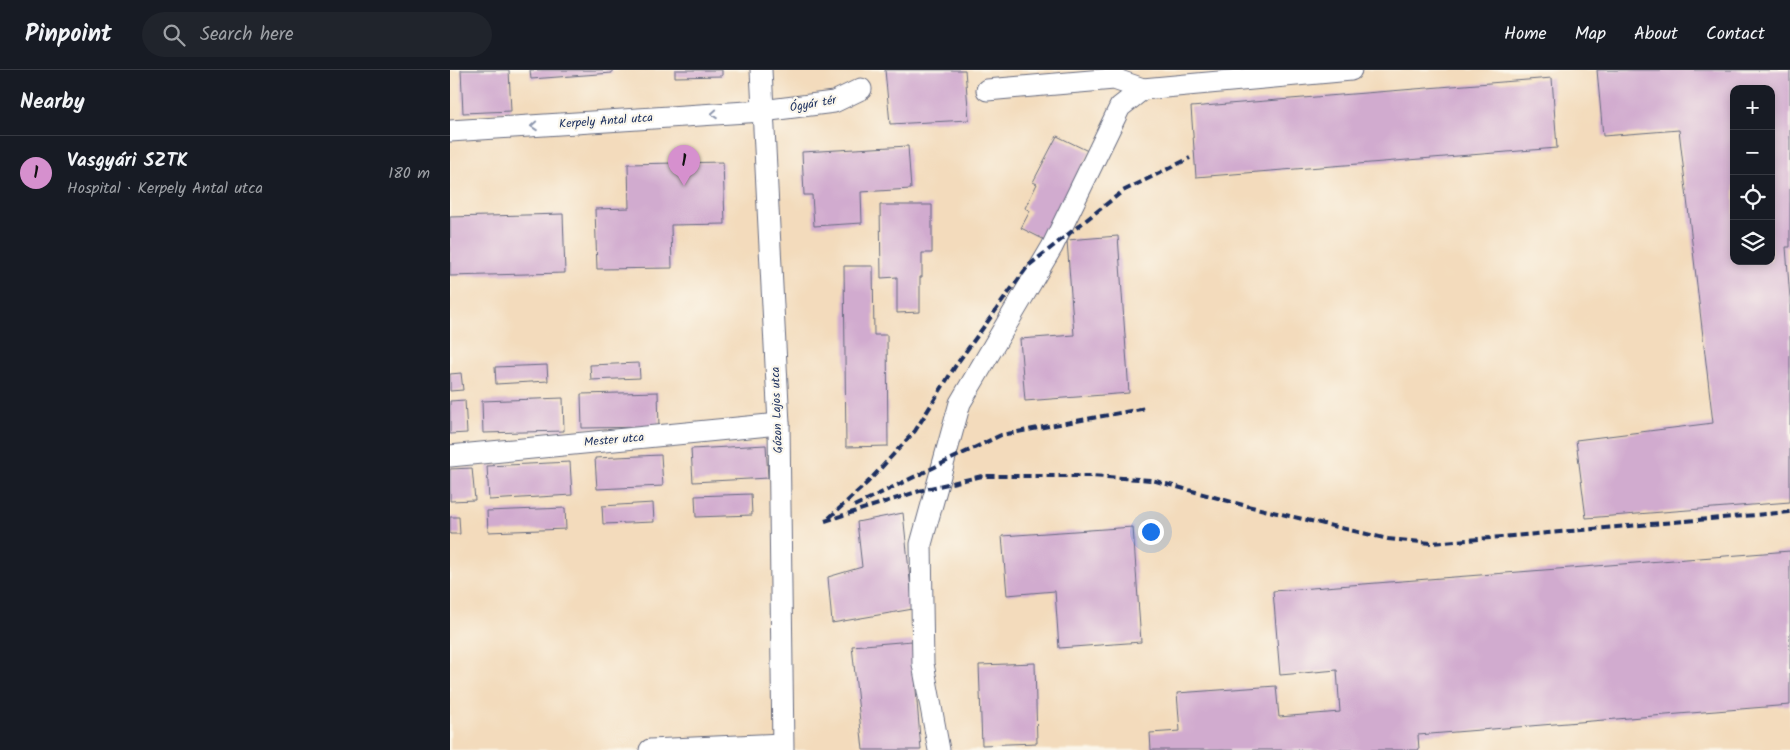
<!DOCTYPE html>
<html lang="en">
<head>
<meta charset="utf-8">
<style>
	:root { --surface:#171b24; --page:#20242c; --text:#f1f3f6; --muted:#9ea1a6; --line:#363941; --accent:#d690ce }
	body { margin:0; font-family:Kalam,sans-serif; background:var(--page); color:var(--text) }
	.controls { position:absolute; right:15px; top:15px; display:grid; overflow:hidden; border-radius:10px; box-shadow:0 2px 8px #0003 }
	.controls button { width:45px; height:45px; display:grid; place-items:center; padding:0; border:0; border-bottom:1px solid var(--line); background:var(--surface); color:var(--text); font:25px sans-serif }
	.you { position:absolute; left:700px; top:461px; width:18px; height:18px; margin:-12px; border:4px solid #fff; border-radius:50%; background:#1a73e8; box-shadow:0 0 0 8px #1a73e833 }
	.badge { display:grid; place-items:center; width:32px; height:32px; border-radius:50%; background:var(--accent); color:#111; font-size:16px; font-weight:700 }
	.pin { position:absolute; translate:-50% -41px; filter:drop-shadow(0 1px 2px #0008) }
	.pin::after { content:''; position:absolute; top:26px; width:18px; height:15px; background:inherit; clip-path:polygon(0 0,100% 0,50% 100%) }
	.list { margin:0; padding:0; list-style:none }
	h2 { display:flex; justify-content:space-between; align-items:center; height:65px; margin:0; padding:0 20px; font-size:21px }
	h2 small { font-size:16px; font-weight:400; color:var(--muted) }
	.list li { display:grid; grid-template-columns:32px 1fr auto; gap:15px; align-items:center; box-sizing:border-box; height:75px; padding:0 20px; border-top:1px solid var(--line) }
	.list b { display:block; font-size:19px; white-space:nowrap }
	.list p { margin:0; font-size:16px; white-space:nowrap; color:var(--muted) }
	.list em { font-size:16px; font-style:normal; color:var(--muted) }
	.icon { flex:none; width:28px; height:28px; fill:none; stroke:currentColor; stroke-width:2; stroke-linecap:round; stroke-linejoin:round }
	.map { position:relative; flex:none; width:1340px; height:680px; overflow:hidden }
	header { display:flex; align-items:center; gap:30px; box-sizing:border-box; height:70px; padding:0 25px; background:var(--surface); border-bottom:1px solid var(--line) }
	header strong { font-size:24px }
	nav { display:flex; gap:28px; margin-inline-start:auto; font-size:18px }
	.search { width:350px; height:45px; background:var(--page); display:flex; align-items:center; gap:12px; box-sizing:border-box; padding:0 18px; border-radius:28px; color:var(--muted); font-size:19px }
	main { display:flex }
	aside { flex:1; background:var(--surface) }
	.map>svg:first-child { display:block }
</style>
</head>
<body>
<header>
<strong>Pinpoint</strong>
<div class="search"><svg class="icon" aria-label="search" viewBox="0 0 24 24"><circle cx="10" cy="10" r="6"/><path d="M15 15l6 6"/></svg>Search here</div>
<nav><a>Home</a><a>Map</a><a>About</a><a>Contact</a></nav>
</header>
<main>
<aside>
<h2>Nearby<small></small></h2>
<ul class="list">
<li><span class="badge">1</span><div><b>Vasgyári SZTK</b><p>Hospital · Kerpely Antal utca</p></div><em>180 m</em></li>
</ul>
</aside>
<div class="map">
<svg width="1340" height="680" viewBox="0 0 1340 680">
	<rect width="100%" height="100%" fill="#fbf7ec"/>
	<filter id="ink" filterUnits="userSpaceOnUse"><feTurbulence type="fractalNoise" baseFrequency=".02" numOctaves="2"/><feDisplacementMap in="SourceGraphic" scale="10" xChannelSelector="R" yChannelSelector="G"/><feConvolveMatrix kernelMatrix="1 2 1 2 8 2 1 2 1" color-interpolation-filters="sRGB"/></filter>
	<filter id="wash" filterUnits="userSpaceOnUse"><feTurbulence type="fractalNoise" baseFrequency=".0096" numOctaves="4" result="noise"/><feDisplacementMap in="SourceGraphic" scale="20" xChannelSelector="R" yChannelSelector="G"/><feGaussianBlur stdDeviation="1.12" result="paint"/><feColorMatrix in="noise" values="0 0 0 0 0 0 0 0 0 0 0 0 0 0 0 0 0 1.4 0 .05"/><feComposite in="paint" operator="in"/></filter>
	<g filter="url(#wash)">
		<rect width="100%" height="100%" fill="#f3dbbc"/>
		<g id="blocks">
			<g fill="#d1abcf" fill-rule="evenodd">
				<path d="M 11,0 L 59,0 L 61,41 L 13,43 Z"/>
				<path d="M 80,0 L 162,0 L 162,3 L 81,9 Z"/>
				<path d="M 225,0 L 272,0 L 272,6 L 225,7 Z"/>
				<path d="M 435,0 L 515,0 L 519,50 L 440,54 Z"/>
				<path d="M 1147,0 L 1340,0 L 1340,177 L 1336,177 L 1340,228 L 1340,432 L 1136,448 L 1126,370 L 1263,353 L 1229,60 L 1153,66 ZM 1284,19 L 1321,19 L 1321,191 L 1284,191 Z"/>
				<path d="M 1102,8 L 1107,78 L 746,107 L 741,37 Z"/>
				<path d="M 607,66 L 640,82 L 595,170 L 571,158 L 580,141 L 575,138 L 587,114 L 583,112 Z"/>
				<path d="M 458,76 L 461,119 L 411,122 L 412,153 L 364,156 L 362,125 L 354,125 L 352,82 Z"/>
				<path d="M 273,92 L 275,154 L 221,155 L 222,198 L 147,199 L 145,139 L 179,138 L 178,94 Z"/>
				<path d="M 430,135 L 482,135 L 482,183 L 472,183 L 472,207 L 470,207 L 470,242 L 447,243 L 447,207 L 431,208 Z"/>
				<path d="M 113,144 L 115,203 L 0,206 L 0,147 Z"/>
				<path d="M 668,166 L 679,323 L 575,331 L 570,269 L 624,265 L 617,170 Z"/>
				<path d="M 394,196 L 423,196 L 424,265 L 437,265 L 438,376 L 396,377 Z"/>
				<path d="M 189,293 L 190,308 L 141,310 L 140,295 Z"/>
				<path d="M 97,295 L 98,311 L 46,314 L 45,297 Z"/>
				<path d="M 11,303 L 13,320 L 0,321 L 0,304 Z"/>
				<path d="M 208,322 L 209,357 L 132,358 L 131,324 Z"/>
				<path d="M 113,328 L 114,361 L 33,363 L 32,331 Z"/>
				<path d="M 15,330 L 17,363 L 0,364 L 0,331 Z"/>
				<path d="M 316,375 L 318,408 L 243,412 L 241,379 Z"/>
				<path d="M 211,385 L 213,416 L 147,419 L 145,388 Z"/>
				<path d="M 120,392 L 122,425 L 39,430 L 37,396 Z"/>
				<path d="M 22,398 L 25,430 L 0,431 L 0,399 Z"/>
				<path d="M 301,424 L 302,445 L 246,447 L 245,426 Z"/>
				<path d="M 203,433 L 204,452 L 153,454 L 152,436 Z"/>
				<path d="M 115,438 L 116,459 L 38,462 L 37,441 Z"/>
				<path d="M 453,443 L 463,539 L 382,553 L 378,507 L 412,497 L 407,452 Z"/>
				<path d="M 0,447 L 9,447 L 10,464 L 0,464 Z"/>
				<path d="M 683,457 L 691,572 L 609,578 L 605,521 L 557,525 L 552,466 Z"/>
				<path d="M 1340,481 L 1340,635 L 968,665 L 969,680 L 701,680 L 700,663 L 730,661 L 727,623 L 826,616 L 829,647 L 890,642 L 887,600 L 830,605 L 823,521 Z"/>
				<path d="M 462,571 L 471,680 L 413,680 L 402,576 Z"/>
				<path d="M 585,593 L 587,673 L 532,675 L 529,595 Z"/>
			</g>
		</g>
	</g>
	<g filter="url(#ink)">
		<use href="#blocks" fill-opacity="0" stroke="#676b7f" stroke-width="1"/>
		<g fill="none" stroke-linecap="round" stroke-linejoin="round">
			<g stroke="#676b7f" stroke-width="23">
				<g id="minor">
					<path d="M 311,0 L 329,354 L 333,680"/>
					<path d="M 537,20 L 664,9 L 693,19"/>
					<path d="M 0,61 L 312,41 L 384,32 L 411,19"/>
					<path d="M 0,386 L 329,354"/>
					<path d="M 200,680 L 332,674"/>
					<path d="M 489,680 L 473,594 L 471,474 L 510,333 L 602,177 L 670,37 L 693,19 L 901,0"/>
				</g>
			</g>
			<use href="#minor" stroke="#fff" stroke-width="21"/>
			<g stroke="#1b2f5e" stroke-width="4" stroke-dasharray="8 4" stroke-linecap="butt">
				<path d="M 404,436 L 551,365 L 696,338"/>
				<path d="M 379,448 L 418,412 L 465,361 L 506,295 L 578,196 L 673,121 L 740,88"/>
				<path d="M 375,451 L 476,419 L 532,406 L 641,406 L 702,410 L 793,435 L 938,469 L 982,473 L 1340,442"/>
			</g>
		</g>
		<defs><path id="oneway-chevron" d="M-2-3.5L2.5 0L-2 3.5" fill="none" stroke-width="1.6" stroke-linecap="round" stroke-linejoin="round" transform="scale(1.25)"/></defs>
		<g stroke="#8d97ae">
			<use href="#oneway-chevron" transform="translate(264 44) rotate(176)"/>
			<use href="#oneway-chevron" transform="translate(84 56) rotate(176)"/>
		</g>
	</g>
	<g text-anchor="middle" dominant-baseline="central" stroke-width="4.5" stroke-linejoin="round" paint-order="stroke">
		<g font-size="12" fill="#1b2f5e" stroke="#fbf7ec">
			<text transform="translate(363 34) rotate(-10)">Ógyár tér</text>
			<text transform="translate(156 51) rotate(-4)">Kerpely Antal utca</text>
			<text transform="translate(327 340) rotate(-92)">Gózon Lajos utca</text>
			<text transform="translate(164 370) rotate(-5)">Mester utca</text>
		</g>
	</g>
</svg>
<div class="controls">
<button>+</button>
<button>−</button>
<button><svg class="icon" aria-label="locate" viewBox="0 0 24 24"><circle cx="12" cy="12" r="6"/><path d="M12 2v4M12 18v4M2 12h4M18 12h4"/></svg></button>
<button><svg class="icon" aria-label="layers" viewBox="0 0 24 24"><path d="M12 4l9 5-9 5-9-5zM3 14l9 5 9-5"/></svg></button>
</div>
<div class="you"></div>
<div class="pin badge" style="left:234px;top:116px">1</div>
</div>
</main>
</body>
</html>
